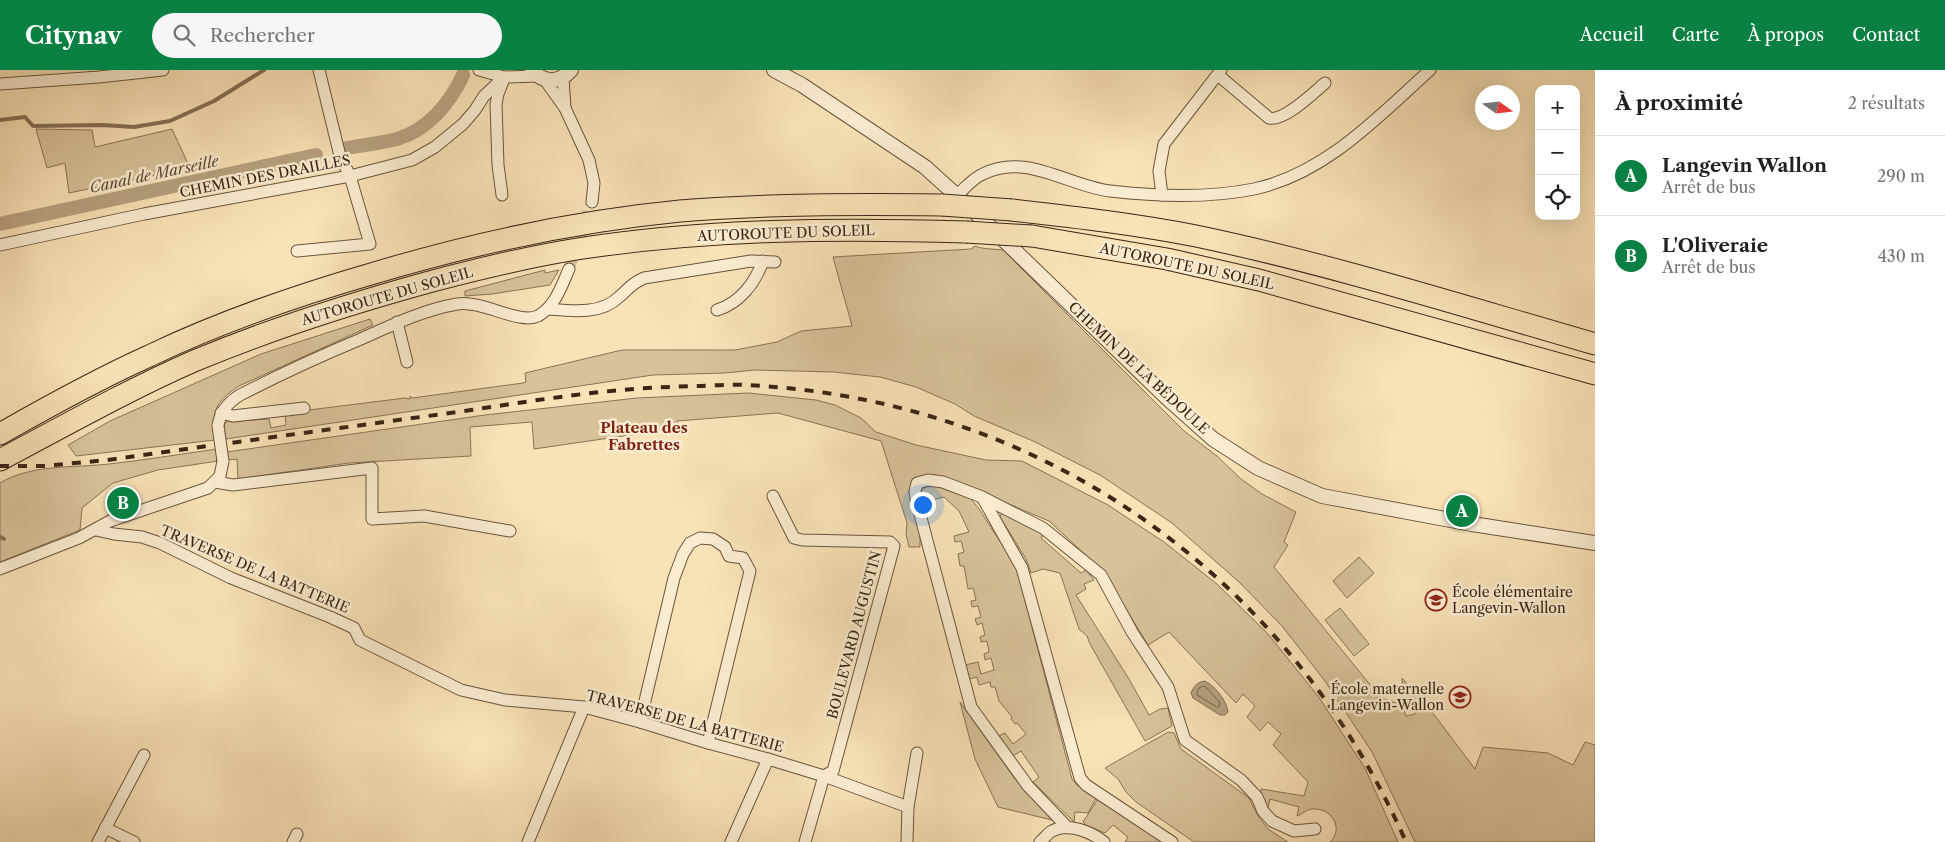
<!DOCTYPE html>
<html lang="fr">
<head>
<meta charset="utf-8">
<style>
	:root { --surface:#fff; --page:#f6f6f6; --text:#202124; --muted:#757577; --line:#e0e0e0; --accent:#0b8043 }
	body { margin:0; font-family:"Libre Caslon Text",serif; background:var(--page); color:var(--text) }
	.controls { position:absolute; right:15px; top:15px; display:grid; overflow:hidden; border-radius:10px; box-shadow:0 5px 20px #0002 }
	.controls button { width:45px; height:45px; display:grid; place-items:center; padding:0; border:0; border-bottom:1px solid var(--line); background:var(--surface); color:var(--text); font:25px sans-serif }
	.compass { position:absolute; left:1475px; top:15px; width:45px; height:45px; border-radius:50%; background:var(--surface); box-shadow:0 5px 20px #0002; rotate:104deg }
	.you { position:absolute; left:922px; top:434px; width:18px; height:18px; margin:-12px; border:4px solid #fff; border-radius:50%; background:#1a73e8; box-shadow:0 0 0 8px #1a73e833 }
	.badge { display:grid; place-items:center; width:32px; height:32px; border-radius:50%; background:var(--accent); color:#fff; font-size:16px; font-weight:700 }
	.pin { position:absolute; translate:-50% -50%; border:2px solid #fff; box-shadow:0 1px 5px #0006 }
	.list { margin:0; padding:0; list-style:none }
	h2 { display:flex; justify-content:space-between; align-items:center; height:65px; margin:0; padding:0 20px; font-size:21px }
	h2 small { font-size:16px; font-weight:400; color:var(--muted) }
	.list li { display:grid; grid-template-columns:32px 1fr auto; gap:15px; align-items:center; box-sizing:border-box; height:80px; padding:0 20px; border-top:1px solid var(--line) }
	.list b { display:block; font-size:19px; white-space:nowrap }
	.list p { margin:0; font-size:16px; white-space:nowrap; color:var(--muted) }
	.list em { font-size:16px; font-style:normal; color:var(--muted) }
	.icon { flex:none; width:28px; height:28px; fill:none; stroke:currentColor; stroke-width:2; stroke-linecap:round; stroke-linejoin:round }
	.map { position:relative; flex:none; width:1595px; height:772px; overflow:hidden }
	header { display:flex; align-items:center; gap:30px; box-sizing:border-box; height:70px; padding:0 25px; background:var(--accent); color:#fff }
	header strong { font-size:24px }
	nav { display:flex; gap:28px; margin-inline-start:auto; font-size:18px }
	.search { width:350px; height:45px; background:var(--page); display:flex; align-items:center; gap:12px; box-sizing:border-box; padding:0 18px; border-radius:28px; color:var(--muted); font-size:19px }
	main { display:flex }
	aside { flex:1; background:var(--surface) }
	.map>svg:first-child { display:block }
</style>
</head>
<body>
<header>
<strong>Citynav</strong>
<div class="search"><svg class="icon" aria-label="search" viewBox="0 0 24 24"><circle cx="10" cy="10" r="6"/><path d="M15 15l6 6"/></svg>Rechercher</div>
<nav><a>Accueil</a><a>Carte</a><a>À propos</a><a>Contact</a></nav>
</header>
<main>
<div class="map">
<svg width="1595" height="772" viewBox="0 0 1595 772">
	<rect width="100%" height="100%" fill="#f8e2b6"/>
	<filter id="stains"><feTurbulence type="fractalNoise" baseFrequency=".004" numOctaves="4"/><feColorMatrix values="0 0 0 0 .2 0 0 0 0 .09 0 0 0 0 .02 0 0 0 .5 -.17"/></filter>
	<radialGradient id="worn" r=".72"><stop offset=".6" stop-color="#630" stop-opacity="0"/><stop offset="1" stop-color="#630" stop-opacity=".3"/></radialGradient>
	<g fill="#d8c29a" stroke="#897357">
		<path d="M 36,59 L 92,60 L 95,77 L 172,59 L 190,98 L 69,123 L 65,93 L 47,98 Z"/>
		<path d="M 975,176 C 981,179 995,179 1003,180 L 1184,361 L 1217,386 L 1241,409 L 1262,424 L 1296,442 L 1284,472 L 1288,475 L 1274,497 L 1381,628 L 1402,635 L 1406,646 L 1415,644 L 1418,639 L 1414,629 L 1403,621 L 1402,608 L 1435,646 L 1475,699 L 1483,677 L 1548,683 L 1573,695 L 1585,672 L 1595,675 L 1595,772 L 1415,772 L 1372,682 L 1325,611 L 1282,556 L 1239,512 L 1172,453 L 1100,405 L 1033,371 L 974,346 L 955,334 L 916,317 L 880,307 L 834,302 L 755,300 L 725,303 L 653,305 L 226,369 L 224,356 L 226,352 L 269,349 L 271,358 L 286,355 L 285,343 L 405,328 L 410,329 L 410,326 L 412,328 L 523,313 L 526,312 L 525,303 L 622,280 L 735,280 L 777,272 L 801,261 L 852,256 L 833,187 L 971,179 Z"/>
		<path d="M 545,200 L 545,203 L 559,200 L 550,215 L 492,224 L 465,226 L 465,221 Z"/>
		<path d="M 370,249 L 373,255 L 239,316 C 214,332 212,342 215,370 L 76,386 L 68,375 L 110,351 L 261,284 Z"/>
		<path d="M 748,323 L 816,330 L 835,335 L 861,348 L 876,362 L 916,375 L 986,390 L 1022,391 L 1108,435 L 1164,472 L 1217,514 L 1268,564 L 1318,626 L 1365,698 L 1398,772 L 1330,772 C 1344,759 1332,739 1315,739 C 1307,738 1303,744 1297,746 L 1299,737 L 1270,729 L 1268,738 L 1261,726 L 1261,719 L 1304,726 L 1308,712 L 1273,675 L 1281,664 L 1268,652 L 1260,661 L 1247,647 L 1255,636 L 1243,624 L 1236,633 L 1169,562 L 1148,575 L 1103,501 L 1049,451 L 987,425 L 920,408 L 920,477 L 909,477 L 906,464 L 907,453 L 881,371 L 778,343 L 677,351 L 678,358 L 534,379 L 532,352 L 470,357 L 471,386 L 349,393 L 238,409 L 237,389 L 228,390 L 227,382 L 485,345 L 637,328 Z"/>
		<path d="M 217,379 L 218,391 L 158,400 L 113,413 L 82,438 L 80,460 L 0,492 L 0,413 C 32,394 73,398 109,394 C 145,390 181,384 217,379 Z"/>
		<path d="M 936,416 L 971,429 L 979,439 L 1016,496 L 1072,709 L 1077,715 L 1097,727 L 1088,743 L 1075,742 L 1074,752 L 1033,712 L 1039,707 L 1021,681 L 1013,686 L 999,666 L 1005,663 L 1013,674 L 1026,664 L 1017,653 L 1015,654 L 1011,649 L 1012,647 L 999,631 L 995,617 L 991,617 L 990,612 L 979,615 L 977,607 L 969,609 L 965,595 L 978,592 L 981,604 L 994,600 L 991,588 L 985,590 L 984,584 L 989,582 L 987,571 L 981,572 L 980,567 L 985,565 L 982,553 L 977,555 L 975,549 L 981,547 L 978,536 L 972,537 L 971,531 L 976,530 L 973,518 L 968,519 L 964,496 L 960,496 L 958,484 L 964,482 L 961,471 L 955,472 L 954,466 L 969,462 L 959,441 L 944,427 L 924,432 L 921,427 L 922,419 L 927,417 Z"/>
		<path d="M 1002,442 L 1044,464 L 1041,468 L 1081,503 L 1086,500 L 1094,510 L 1084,514 L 1086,519 L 1076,525 L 1129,609 L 1149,645 L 1160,639 L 1168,638 L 1172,656 L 1145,671 L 1090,574 L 1087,566 L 1079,559 L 1060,503 L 1043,499 L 1031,503 L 1026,489 L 1000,447 Z"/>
		<path d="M 1359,487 L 1374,503 L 1347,528 L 1333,511 Z"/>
		<path d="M 1340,538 L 1369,574 L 1354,586 L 1325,550 Z"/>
		<path d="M 960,632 L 1015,709 L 1037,729 L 1056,751 L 998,737 L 975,689 Z"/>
		<path d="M 1168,662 L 1174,663 L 1181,679 L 1249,728 L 1258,746 L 1268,759 L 1288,772 L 1194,772 L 1136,732 L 1126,722 L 1118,709 L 1105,698 Z"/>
		<path d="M 1098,729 L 1163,772 L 1125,772 L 1128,767 L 1113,755 L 1105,763 L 1086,755 L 1083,752 Z"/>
	</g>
	<path fill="#b7a17f" stroke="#856f54" d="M 1205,611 C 1215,616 1227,631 1228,642 L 1225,645 L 1220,645 L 1193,628 L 1191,623 C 1194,616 1197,612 1205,611 Z"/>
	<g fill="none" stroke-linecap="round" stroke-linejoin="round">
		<path stroke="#78624a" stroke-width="1" d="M 1204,616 L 1207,618 L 1220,633 L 1219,637 L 1217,637 L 1197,625 L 1198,619 Z"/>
		<g stroke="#856f54" stroke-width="4">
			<path d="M 0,50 L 25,47 L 33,56 L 103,55 L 134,57 L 170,51 L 214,31 L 264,0"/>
			<path d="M 0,467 L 4,469"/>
		</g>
		<g stroke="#b7a17f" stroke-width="14">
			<path d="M 347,78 C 364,75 381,73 397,69 C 428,60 450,33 463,5"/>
			<path d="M 0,154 L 316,85"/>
		</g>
		<path stroke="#d2bc96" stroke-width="11" stroke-dasharray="11 5.5" stroke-linecap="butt" d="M 569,199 L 592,132"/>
		<g stroke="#6a543c" stroke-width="13">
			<g id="minor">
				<path d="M 479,0 L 504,7 L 537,6"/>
				<path d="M 1218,5 L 1269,48 C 1284,52 1313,23 1325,13"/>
				<path d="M 563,8 L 565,38"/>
				<path d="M 545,10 L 565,38 L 589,90 L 594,113 L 592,132"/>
				<path d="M 0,14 L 99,7 L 163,0"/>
				<path d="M 502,125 L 498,95 L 496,34 L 498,24 L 503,11"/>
				<path d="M 1162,125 L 1159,101 L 1164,74 L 1221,0"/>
				<path d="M 956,126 C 964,119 973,108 983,104 C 1026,82 1068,116 1110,121 C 1154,126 1210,128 1254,119 C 1325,104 1378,47 1430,0"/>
				<path d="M 0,175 L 144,144 L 350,106 L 412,90 L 435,77 L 463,54 L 475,40 L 484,26 L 504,7"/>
				<path d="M 297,181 L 370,174 L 350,106 L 340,86 L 319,0"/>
				<path d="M 548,239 C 571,241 601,245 619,227 C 630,218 629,215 644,208 L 751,191 L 775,192"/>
				<path d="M 717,240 C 740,233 755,213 763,191"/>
				<path d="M 397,252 L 407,292"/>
				<path d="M 221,343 L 233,346 L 304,338"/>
				<path d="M 218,356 C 220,342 227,333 240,325 C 279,305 320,286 361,269 C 392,255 423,240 457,234 C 483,230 519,255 538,246 C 555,237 562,215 569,199"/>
				<path d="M 215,412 L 233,415 L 372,398 L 372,449 L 424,446 L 510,461"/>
				<path d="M 773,426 L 794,468 L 802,470 L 890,472 L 894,476 L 833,701 L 824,706 L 805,772"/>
				<path d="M 982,427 L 1022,498 L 1080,708 L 1086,715 L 1172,772"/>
				<path d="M 96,460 L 114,464 L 142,467 L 160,473 L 231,508 L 330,547 L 354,558 L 360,570 L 461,620 L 505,630 L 584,637 L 640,652 L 708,673 L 768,689 L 824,706 L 908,737 L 907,772"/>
				<path d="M 0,499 L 79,468 L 110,451 L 208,418 L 220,406 L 223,391"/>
				<path d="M 640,652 L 674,508 L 683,484 L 690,473 L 700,468 L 713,469 L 725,477 L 729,486 L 743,488 L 750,501 L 708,673"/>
				<path d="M 908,737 L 917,683"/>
				<path d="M 105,758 L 134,772"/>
				<path d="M 1068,758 L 1028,716 L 971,637 L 916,429 L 915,421 L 917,413 L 928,410 L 943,412 L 982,427 L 1043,458 L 1101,505 L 1132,562 L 1168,617 L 1185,670 L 1241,710 L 1257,727 L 1263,741 L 1272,751 L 1294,761 L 1315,759"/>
				<path d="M 98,772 L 144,685"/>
				<path d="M 293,772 L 297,764"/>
				<path d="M 528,772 L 584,637"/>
				<path d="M 731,772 L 768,689"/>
				<path d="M 1040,772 C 1044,769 1048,763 1052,761 C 1068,752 1091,762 1104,772"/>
			</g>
		</g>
		<g stroke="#6a543c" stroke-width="16">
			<g id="tertiary">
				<path d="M 532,0 C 544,14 560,13 571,0"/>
				<path d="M 774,0 L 802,15 L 925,97 L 977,144 L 1166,327 L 1213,369 L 1258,398 L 1322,426 L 1472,454 L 1595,473"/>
			</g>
		</g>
		<g stroke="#3a2414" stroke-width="23">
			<g id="motorway">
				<path d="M 1012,140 C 1073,147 1135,154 1196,166 C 1330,194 1463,236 1595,274"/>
				<path d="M 1032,166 L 1167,189 L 1259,210 L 1595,304"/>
				<path d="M 0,364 C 49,336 98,309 149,286 C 220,252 295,226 371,204 C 471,174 576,151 680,141 C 767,134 855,134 942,135"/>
				<path d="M 0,390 C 64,356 128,320 194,291 C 271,259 349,234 429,212 C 478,199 527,187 577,179 C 706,159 837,158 966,162"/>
			</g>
		</g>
		<use href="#minor" stroke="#faecd0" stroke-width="11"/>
		<use href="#tertiary" stroke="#faecd0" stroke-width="14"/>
		<use href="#motorway" stroke="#f8e2b6" stroke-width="21"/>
		<path stroke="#3a2414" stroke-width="4" stroke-dasharray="9 9" stroke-linecap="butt" d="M 0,396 L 44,396 L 107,390 C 228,373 349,357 471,340 C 525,332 580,323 634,319 C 654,317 674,317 694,316 C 711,316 729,314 746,315 C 1040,329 1288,504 1406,772"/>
		<g stroke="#6a543c" stroke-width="13" stroke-linecap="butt">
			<path id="minor-bridge" d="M 218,356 L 223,391"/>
		</g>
		<g stroke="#3a2414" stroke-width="23" stroke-linecap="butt">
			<g id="motorway-bridge">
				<path d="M 942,135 L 1012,140"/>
				<path d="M 966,162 L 1032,166"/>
			</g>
		</g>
		<use href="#minor-bridge" stroke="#faecd0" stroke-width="11"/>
		<use href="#motorway-bridge" stroke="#f8e2b6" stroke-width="21"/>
	</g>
	<defs>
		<g id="school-ring" transform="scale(1.125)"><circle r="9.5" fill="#faecd0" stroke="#8f2418" stroke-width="1.5"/><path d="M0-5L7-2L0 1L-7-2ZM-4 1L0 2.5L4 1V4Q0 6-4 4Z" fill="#8f2418"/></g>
	</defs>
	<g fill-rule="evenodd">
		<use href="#school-ring" x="1436" y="530"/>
		<use href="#school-ring" x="1460" y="627"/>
	</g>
	<g text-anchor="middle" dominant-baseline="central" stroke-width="5" stroke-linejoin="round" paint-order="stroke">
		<g font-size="14" fill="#3a2414" stroke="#faecd0">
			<text transform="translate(265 106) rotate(-11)">CHEMIN DES DRAILLES</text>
			<text transform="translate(786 163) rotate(-2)">AUTOROUTE DU SOLEIL</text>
			<text transform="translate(1187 196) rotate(12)">AUTOROUTE DU SOLEIL</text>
			<text transform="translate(387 226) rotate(-16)">AUTOROUTE DU SOLEIL</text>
			<text transform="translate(1139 298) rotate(43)">CHEMIN DE LA BÉDOULE</text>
			<text transform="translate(255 499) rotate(23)">TRAVERSE DE LA BATTERIE</text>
			<text transform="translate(854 565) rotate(-75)">BOULEVARD AUGUSTIN</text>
			<text transform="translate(685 651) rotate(15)">TRAVERSE DE LA BATTERIE</text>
		</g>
		<g font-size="14" fill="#3a2414" stroke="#faecd0" text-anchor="start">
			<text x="1452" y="522">École élémentaire<tspan x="1452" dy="16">Langevin-Wallon</tspan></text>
			<text x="1444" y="619" text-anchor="end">École maternelle<tspan x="1444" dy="16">Langevin-Wallon</tspan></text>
		</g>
		<g font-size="15" font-style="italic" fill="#604a34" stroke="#faecd0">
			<text transform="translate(154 104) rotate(-12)">Canal de Marseille</text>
		</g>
		<g font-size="15" font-weight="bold" fill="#7a1f14" stroke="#faecd0">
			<text x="644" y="357">Plateau des<tspan x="644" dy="17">Fabrettes</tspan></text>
		</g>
	</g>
	<rect width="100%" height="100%" filter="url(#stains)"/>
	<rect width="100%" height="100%" fill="url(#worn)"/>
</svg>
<div class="controls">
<button>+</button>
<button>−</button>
<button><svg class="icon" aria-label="locate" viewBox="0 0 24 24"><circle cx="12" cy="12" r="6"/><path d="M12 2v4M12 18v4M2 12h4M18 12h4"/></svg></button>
</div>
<svg class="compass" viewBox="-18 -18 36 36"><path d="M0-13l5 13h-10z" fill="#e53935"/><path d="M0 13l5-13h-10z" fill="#757577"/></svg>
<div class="you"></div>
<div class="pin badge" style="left:1462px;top:441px">A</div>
<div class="pin badge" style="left:123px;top:433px">B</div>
</div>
<aside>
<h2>À proximité<small>2 résultats</small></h2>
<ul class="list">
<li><span class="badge">A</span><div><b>Langevin Wallon</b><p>Arrêt de bus</p></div><em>290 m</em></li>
<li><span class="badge">B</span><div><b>L'Oliveraie</b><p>Arrêt de bus</p></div><em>430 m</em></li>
</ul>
</aside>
</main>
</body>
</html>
